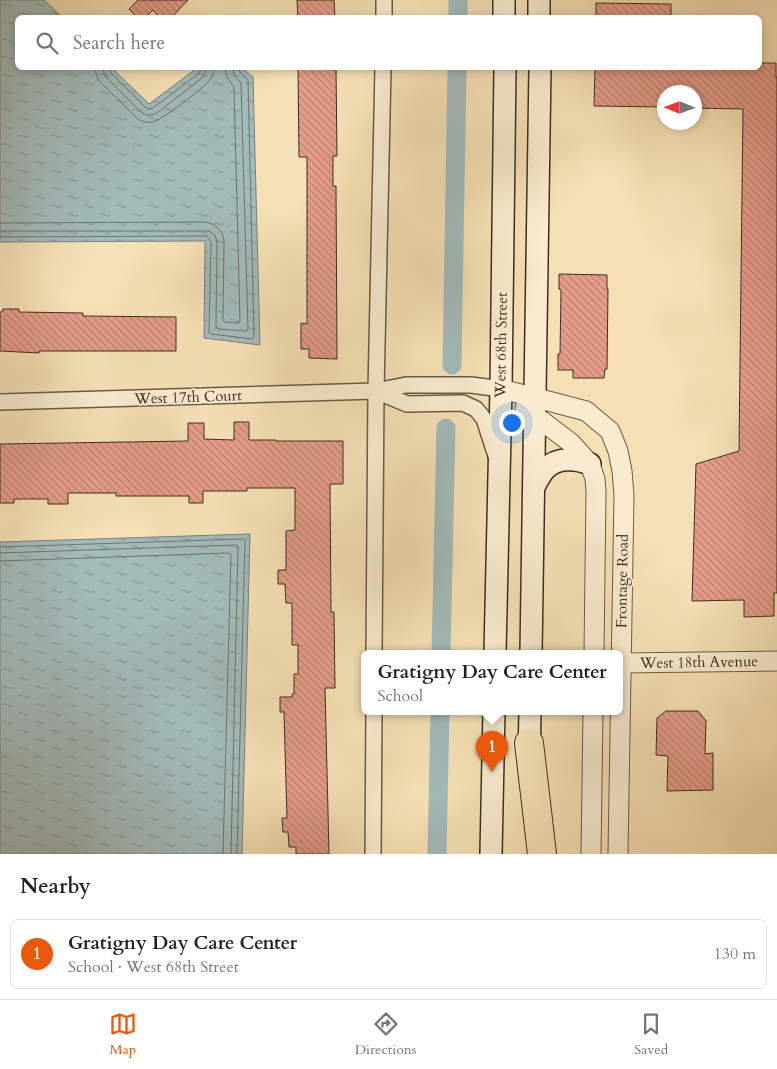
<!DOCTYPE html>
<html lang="en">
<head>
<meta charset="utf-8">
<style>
	:root { --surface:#fff; --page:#f6f6f6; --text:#202124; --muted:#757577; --line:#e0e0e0; --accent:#ea580c }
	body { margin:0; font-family:Cardo,serif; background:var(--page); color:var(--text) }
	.compass { position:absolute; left:657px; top:85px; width:45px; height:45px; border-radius:50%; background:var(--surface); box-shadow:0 2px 8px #0003; rotate:271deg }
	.you { position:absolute; left:511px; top:422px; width:18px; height:18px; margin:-12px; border:4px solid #fff; border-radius:50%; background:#1a73e8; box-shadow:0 0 0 8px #1a73e833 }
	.badge { display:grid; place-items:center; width:32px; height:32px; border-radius:50%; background:var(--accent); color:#fff; font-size:16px; font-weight:700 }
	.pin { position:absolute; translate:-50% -41px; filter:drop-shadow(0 1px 2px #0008) }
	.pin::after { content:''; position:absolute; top:26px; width:18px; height:15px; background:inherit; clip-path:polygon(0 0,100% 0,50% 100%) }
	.popup { position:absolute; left:361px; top:650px; width:262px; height:65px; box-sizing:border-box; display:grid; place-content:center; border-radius:8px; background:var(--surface); filter:drop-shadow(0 1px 4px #0005); font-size:16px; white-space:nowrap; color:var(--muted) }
	.popup b { font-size:19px; color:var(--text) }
	.popup::after { content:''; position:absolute; left:50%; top:100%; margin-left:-10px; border:10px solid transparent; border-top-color:var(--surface) }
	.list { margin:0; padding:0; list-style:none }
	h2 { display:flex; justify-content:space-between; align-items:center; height:65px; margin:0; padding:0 20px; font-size:21px }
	h2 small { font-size:16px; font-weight:400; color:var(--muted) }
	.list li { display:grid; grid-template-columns:32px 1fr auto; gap:15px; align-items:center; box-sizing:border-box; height:70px; margin:0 10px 10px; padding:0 10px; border:1px solid var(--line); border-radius:8px }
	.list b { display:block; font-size:19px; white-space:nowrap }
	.list p { margin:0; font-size:16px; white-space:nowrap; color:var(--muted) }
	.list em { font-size:16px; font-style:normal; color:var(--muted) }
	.icon { flex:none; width:28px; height:28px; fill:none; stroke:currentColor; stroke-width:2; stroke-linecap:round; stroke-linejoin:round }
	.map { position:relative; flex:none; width:777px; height:854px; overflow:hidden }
	.search { position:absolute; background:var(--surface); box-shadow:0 2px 8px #0003; left:15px; right:15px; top:15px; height:55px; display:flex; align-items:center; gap:12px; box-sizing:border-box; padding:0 18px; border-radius:8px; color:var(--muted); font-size:19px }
	.sheet { height:145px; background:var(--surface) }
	nav { display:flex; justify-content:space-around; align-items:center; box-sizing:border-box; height:70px; border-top:1px solid var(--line); background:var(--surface); font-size:14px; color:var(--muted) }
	nav a { display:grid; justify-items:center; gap:2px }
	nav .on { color:var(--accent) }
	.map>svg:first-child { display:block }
</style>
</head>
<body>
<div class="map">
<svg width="777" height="854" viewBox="0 0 777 854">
	<defs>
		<pattern id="water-ripples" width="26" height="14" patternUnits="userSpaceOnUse" patternTransform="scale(1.25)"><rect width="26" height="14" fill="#a2baba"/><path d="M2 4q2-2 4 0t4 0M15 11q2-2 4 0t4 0" fill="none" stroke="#859897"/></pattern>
		<pattern id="building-back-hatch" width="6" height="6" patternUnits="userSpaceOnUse" patternTransform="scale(1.25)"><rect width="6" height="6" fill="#e69d89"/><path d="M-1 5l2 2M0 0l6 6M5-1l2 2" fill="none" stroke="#bc8070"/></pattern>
	</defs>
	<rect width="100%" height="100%" fill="#f5e0b5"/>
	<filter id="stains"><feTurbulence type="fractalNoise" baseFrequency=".004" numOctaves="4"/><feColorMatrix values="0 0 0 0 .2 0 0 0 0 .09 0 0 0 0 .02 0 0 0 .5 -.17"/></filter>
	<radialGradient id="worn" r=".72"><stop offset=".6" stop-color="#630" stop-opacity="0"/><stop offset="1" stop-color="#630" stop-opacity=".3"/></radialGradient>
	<g fill="url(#water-ripples)" stroke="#7a827d">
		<path d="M 0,0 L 44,0 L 62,17 L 18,18 L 18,68 L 112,68 L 149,104 L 197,68 L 242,68 L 253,77 L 260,345 L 204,338 L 205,241 L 0,242 Z"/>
		<path d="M 250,534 L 242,854 L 0,854 L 0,542 Z"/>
	</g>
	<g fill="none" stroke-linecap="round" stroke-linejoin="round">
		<g stroke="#70746e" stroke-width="1">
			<path d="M 95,68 L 96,74 L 99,81 L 138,119 C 143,122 147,123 153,122 C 160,121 202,89 208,82 C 212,78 214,73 214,68"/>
			<path d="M 103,68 L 104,73 L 107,78 L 141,112 C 146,116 151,116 157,113 L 202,78 L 205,73 L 206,68"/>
			<path d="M 109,68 L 111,73 L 145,107 L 149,109 L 153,108 L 198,74 L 200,71 L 200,68"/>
			<path d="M 0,223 L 204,222 C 215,223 222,229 224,240 L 223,320 L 225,322 L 239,323 L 240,321 L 234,87 L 227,77 L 225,68"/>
			<path d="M 0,231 L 209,231 L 215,235 L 217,242 L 216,327 L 218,329 L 247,331 L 248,329 L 241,83 L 234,75 L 233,68"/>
			<path d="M 0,237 L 207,236 L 211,242 L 209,333 L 211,334 L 253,339 L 254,336 L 248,80 L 240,72 L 239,68"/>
			<path d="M 0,547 L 243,539 L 245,540 L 237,854"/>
			<path d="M 0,553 L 236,545 L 238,546 L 231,854"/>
			<path d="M 0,561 L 228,553 L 231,554 L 223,854"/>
		</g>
		<g stroke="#a2baba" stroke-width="19">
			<path d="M 458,18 L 458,0"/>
			<path d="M 452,365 L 457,68"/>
			<path d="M 441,653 L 446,428"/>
			<path d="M 437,854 L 440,711"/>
		</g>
	</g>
	<g fill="url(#building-back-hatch)" stroke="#3e2d22">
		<path d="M 138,0 L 188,0 L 171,18 L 160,18 L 153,10 L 145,18 L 138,18 L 129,9 Z"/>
		<path d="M 297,0 L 334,0 L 335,18 L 298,18 Z"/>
		<path d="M 596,3 L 671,4 L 671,18 L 596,18 Z"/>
		<path d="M 760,63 L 776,63 L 776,77 L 777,77 L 777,593 L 774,593 L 774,616 L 744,617 L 744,600 L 692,601 L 696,464 L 739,451 L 743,109 L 694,108 L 694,92 L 664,92 L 664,107 L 594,106 L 595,68 L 760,68 Z"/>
		<path d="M 298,68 L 336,68 L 337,156 L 333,156 L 333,186 L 336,186 L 337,359 L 309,358 L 309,349 L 301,349 L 301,323 L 307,324 L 307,157 L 299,157 Z"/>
		<path d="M 559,274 L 607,275 L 607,289 L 608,289 L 607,369 L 605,369 L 604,378 L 573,378 L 573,370 L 558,370 L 558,354 L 560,354 L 561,290 L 559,289 Z"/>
		<path d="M 3,309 L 19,309 L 19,312 L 83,313 L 83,316 L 176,317 L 176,351 L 39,351 L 39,353 L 0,351 L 0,312 L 2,312 Z"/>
		<path d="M 234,422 L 249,422 L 249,440 L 276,440 L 276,441 L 343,441 L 343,484 L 330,484 L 331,612 L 334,612 L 335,688 L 325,688 L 329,854 L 296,854 L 296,847 L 289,847 L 288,832 L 283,832 L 282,818 L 287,818 L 286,784 L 284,712 L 280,712 L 280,697 L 292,697 L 292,694 L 294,694 L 294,674 L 298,674 L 298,645 L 292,645 L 292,603 L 286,603 L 285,584 L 278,584 L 278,570 L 286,570 L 286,531 L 295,530 L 295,488 L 247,488 L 247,491 L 203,491 L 203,503 L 189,503 L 189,496 L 116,496 L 116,493 L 68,493 L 68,504 L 48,504 L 48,499 L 14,499 L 14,503 L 0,503 L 0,444 L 188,441 L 188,423 L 204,423 L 204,439 L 234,440 Z"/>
		<path d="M 666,711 L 698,711 L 706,721 L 705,754 L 713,753 L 713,790 L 667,791 L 668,756 L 656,755 L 657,718 Z"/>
	</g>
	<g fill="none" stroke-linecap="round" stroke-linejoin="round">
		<g stroke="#6c5a47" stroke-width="18">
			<g id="minor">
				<path d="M 384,18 L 384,0"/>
				<path d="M 376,391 L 407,404 L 463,403 L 476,409 L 484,419 L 496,456"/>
				<path d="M 0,402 L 376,391 L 406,385 L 471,385 L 501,389"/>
				<path d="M 374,653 L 376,391 L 383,68"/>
				<path d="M 373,854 L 374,711"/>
			</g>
		</g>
		<g stroke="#6c5a47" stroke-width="21">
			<g id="tertiary">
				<path d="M 501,389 L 552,402 L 586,411 L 610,431 L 618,451 L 622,471 L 624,495 L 618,854"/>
				<path d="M 525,408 L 571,443 L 590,464 L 595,479 L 596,491 L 594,653"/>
				<path d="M 621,663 L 777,661"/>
				<path d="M 591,854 L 593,711"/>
			</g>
		</g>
		<g stroke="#3e2d22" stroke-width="24">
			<g id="secondary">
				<path d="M 504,0 L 504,18"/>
				<path d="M 539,0 L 539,18"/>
				<path d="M 534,487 C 537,481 541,474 545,469 C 557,457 575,458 590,464"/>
				<path d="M 495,653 L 501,389 L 505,68"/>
				<path d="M 531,653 L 540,68"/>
				<path d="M 529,759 L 530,711"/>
				<path d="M 491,854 L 494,711"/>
			</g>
		</g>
		<g stroke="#3e2d22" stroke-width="30">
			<path id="motorway" d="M 529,743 L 542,854"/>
		</g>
		<use href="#minor" stroke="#f8ebcf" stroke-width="15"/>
		<use href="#tertiary" stroke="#f8ebcf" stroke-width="19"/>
		<use href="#secondary" stroke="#f8ebcf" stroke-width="21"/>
		<use href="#motorway" stroke="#f5e0b5" stroke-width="28"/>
	</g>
	<g text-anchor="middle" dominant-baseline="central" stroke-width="4" stroke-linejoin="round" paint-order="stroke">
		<g font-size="15" fill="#3e2d22" stroke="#f8ebcf">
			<text transform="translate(501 345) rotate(-89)">West 68th Street</text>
			<text transform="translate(188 397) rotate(-2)">West 17th Court</text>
			<text transform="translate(622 581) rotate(-89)">Frontage Road</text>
			<text transform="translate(699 662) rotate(-1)">West 18th Avenue</text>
		</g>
	</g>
	<rect width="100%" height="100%" filter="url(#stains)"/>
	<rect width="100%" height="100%" fill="url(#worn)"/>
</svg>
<svg class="compass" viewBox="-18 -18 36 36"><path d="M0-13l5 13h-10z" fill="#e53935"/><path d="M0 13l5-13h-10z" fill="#757577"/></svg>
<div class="you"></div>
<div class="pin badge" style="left:492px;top:772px">1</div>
<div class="popup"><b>Gratigny Day Care Center</b>School</div>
<div class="search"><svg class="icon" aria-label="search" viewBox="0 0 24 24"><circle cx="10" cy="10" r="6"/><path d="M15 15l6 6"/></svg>Search here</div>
</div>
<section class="sheet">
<h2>Nearby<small></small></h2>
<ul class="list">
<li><span class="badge">1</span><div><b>Gratigny Day Care Center</b><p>School · West 68th Street</p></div><em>130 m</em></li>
</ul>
</section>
<nav>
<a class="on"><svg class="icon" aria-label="map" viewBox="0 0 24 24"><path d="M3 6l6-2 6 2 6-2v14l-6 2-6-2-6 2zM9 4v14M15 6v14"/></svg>Map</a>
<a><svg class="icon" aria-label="directions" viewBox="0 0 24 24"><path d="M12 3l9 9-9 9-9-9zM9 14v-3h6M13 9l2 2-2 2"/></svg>Directions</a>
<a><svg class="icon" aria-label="saved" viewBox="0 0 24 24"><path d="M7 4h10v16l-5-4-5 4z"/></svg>Saved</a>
</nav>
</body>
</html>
